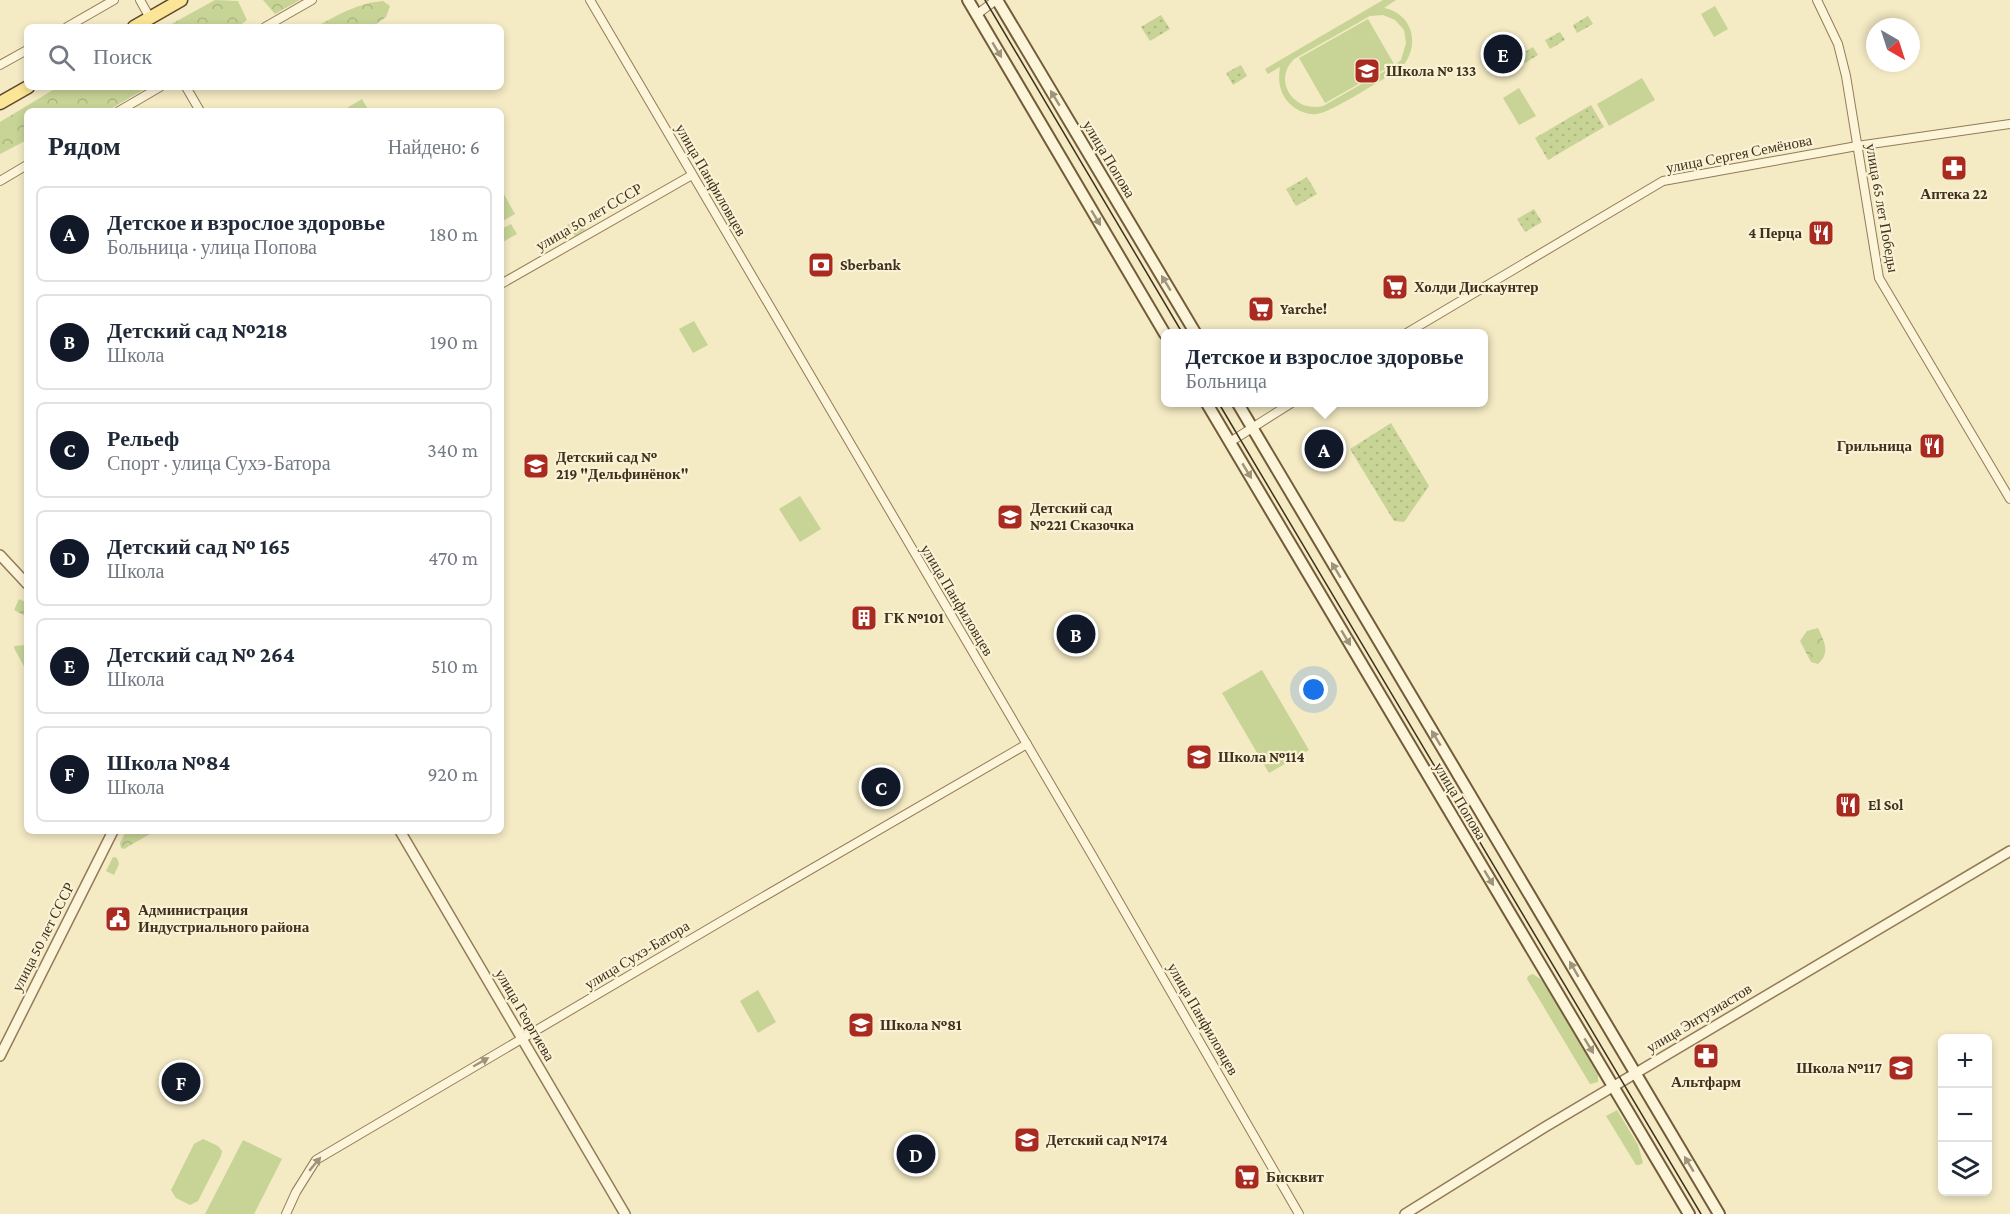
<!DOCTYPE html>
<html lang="ru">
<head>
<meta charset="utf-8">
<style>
	:root { --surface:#fff; --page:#f6f6f7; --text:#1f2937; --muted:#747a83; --line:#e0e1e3; --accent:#111827 }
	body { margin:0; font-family:"Crimson Pro",serif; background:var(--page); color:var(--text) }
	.controls { position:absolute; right:18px; bottom:18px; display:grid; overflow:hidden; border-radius:9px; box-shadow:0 3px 9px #0003 }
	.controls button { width:54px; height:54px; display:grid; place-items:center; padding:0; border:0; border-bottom:2px solid var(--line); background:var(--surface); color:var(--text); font:30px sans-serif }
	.compass { position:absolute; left:1866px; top:18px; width:54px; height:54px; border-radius:50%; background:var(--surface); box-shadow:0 3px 9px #0003; rotate:141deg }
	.you { position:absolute; left:1314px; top:690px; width:21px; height:21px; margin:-15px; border:4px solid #fff; border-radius:50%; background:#1a73e8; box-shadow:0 0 0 9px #1a73e833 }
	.badge { display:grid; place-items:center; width:39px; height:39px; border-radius:50%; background:var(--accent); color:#fff; font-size:20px; font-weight:700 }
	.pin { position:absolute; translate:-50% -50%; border:3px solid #fff; box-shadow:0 2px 6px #0006 }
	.popup { position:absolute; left:1161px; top:329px; width:327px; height:78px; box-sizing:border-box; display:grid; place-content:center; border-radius:9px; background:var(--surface); filter:drop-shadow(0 2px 4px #0005); font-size:20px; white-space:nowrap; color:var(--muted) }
	.popup b { font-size:22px; color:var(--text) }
	.popup::after { content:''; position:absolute; left:50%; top:100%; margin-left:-12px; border:12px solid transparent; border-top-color:var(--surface) }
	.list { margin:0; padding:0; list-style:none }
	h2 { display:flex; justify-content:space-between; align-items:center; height:78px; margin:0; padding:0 24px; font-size:26px }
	h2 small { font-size:20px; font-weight:400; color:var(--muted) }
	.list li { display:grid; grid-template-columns:39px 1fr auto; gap:18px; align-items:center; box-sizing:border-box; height:96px; margin:0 12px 12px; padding:0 12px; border:2px solid var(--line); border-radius:9px }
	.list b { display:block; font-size:22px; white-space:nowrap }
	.list p { margin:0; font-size:20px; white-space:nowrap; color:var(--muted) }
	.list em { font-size:20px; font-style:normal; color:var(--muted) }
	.icon { flex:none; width:33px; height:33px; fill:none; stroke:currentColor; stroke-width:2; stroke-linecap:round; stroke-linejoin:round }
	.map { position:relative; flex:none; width:2010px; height:1214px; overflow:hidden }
	.search { position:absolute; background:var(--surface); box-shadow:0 3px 9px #0003; left:24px; top:24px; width:480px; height:66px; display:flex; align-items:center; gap:15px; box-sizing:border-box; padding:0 21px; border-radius:9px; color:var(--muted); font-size:22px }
	.panel { position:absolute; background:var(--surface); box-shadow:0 3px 9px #0003; left:24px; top:108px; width:480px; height:726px; border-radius:9px }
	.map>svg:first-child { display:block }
</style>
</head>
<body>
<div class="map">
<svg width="2010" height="1214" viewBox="0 0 2010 1214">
	<defs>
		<pattern id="forest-crowns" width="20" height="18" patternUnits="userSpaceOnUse" patternTransform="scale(1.5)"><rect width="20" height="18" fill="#c7d496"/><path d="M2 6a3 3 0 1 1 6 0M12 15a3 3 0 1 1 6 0" fill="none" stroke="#acb681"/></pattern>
		<pattern id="park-dots" width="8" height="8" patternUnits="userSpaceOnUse" patternTransform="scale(1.5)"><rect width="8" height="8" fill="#c7d496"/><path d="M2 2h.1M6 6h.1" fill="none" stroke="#acb681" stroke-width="1.8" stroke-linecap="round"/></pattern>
	</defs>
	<rect width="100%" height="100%" fill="#f4eac4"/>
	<g fill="#c7d496" fill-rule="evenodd">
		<path d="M 1383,0 L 1396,0 L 1384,8 C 1415,14 1421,49 1399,70 C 1382,79 1332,112 1317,114 C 1306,115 1295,110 1288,102 C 1279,91 1278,80 1280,67 L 1268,74 L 1265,69 ZM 1383,15 L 1395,20 L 1404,30 L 1406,43 L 1401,60 L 1395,65 L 1323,106 C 1294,113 1272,81 1294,59 L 1370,16 Z"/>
		<path d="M 1715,6 L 1728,29 L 1714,37 L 1701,14 Z"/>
		<path d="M 1368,19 L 1394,64 L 1325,103 L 1299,58 Z"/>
		<path d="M 1642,78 L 1655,100 L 1609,126 L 1597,104 Z"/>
		<path d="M 1519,88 L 1536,116 L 1519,125 L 1503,98 Z"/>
		<path d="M 362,99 L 369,111 L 342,111 Z"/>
		<path d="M 501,189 L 515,214 L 501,222 Z"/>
		<path d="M 579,218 L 585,230 L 575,236 L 567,225 Z"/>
		<path d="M 511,224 L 517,234 L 501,243 L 501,229 Z"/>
		<path d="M 694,321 L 708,345 L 693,353 L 679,329 Z"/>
		<path d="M 800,496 L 821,529 L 800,542 L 779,509 Z"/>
		<path d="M 1262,670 L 1309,750 L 1269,773 L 1222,693 Z"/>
		<path d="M 113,857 L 117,858 L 119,864 L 114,875 L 106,871 Z"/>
		<path d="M 1533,974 L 1542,980 L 1598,1074 L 1598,1082 L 1590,1084 L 1527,979 L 1528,976 Z"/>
		<path d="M 758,990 L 776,1022 L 758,1033 L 740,1001 Z"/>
		<path d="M 1617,1110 L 1638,1145 L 1643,1163 L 1639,1165 L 1636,1165 L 1606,1116 Z"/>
		<path d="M 203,1139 L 218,1146 L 222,1151 L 221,1156 L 198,1201 L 190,1205 L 176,1198 L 171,1190 L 194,1144 Z"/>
		<path d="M 243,1140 L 282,1159 L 254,1214 L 205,1214 Z"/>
	</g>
	<g fill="url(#forest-crowns)">
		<path d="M 215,0 L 238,1 L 247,20 L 238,27 L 166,27 Z"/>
		<path d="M 263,0 L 300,0 L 275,14 Z"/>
		<path d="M 383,1 L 390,6 L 386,17 L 372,27 L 316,27 C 337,15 358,3 383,1 Z"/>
		<path d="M 58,87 L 148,87 L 107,111 L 27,111 L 27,140 L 0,154 L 0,122 Z"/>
		<path d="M 19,599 L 27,603 L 27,617 L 14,610 Z"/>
		<path d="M 1818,628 C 1824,641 1831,653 1818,664 L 1811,662 L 1800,641 L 1807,631 Z"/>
		<path d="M 27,645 L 27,672 L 14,648 L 14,646 Z"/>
		<path d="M 126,831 L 155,831 L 124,849 L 121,848 L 120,843 Z"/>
	</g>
	<g fill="url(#park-dots)">
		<path d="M 1161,15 L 1170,29 L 1150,41 L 1141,27 Z"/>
		<path d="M 1588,16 L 1593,24 L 1577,33 L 1573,25 Z"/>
		<path d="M 1560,32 L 1565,40 L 1550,49 L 1545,40 Z"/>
		<path d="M 1533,47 L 1538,55 L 1523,64 L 1518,56 Z"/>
		<path d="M 1241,65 L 1247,76 L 1233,85 L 1226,73 Z"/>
		<path d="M 1591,105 L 1604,127 L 1548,160 L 1535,138 Z"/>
		<path d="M 1307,177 L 1317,194 L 1296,206 L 1286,189 Z"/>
		<path d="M 1534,209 L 1542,222 L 1525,232 L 1517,219 Z"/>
		<path d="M 1391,423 L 1429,486 L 1404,522 L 1394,521 L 1350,449 Z"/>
	</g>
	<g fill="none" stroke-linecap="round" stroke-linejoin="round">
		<g stroke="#927b57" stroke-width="10">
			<g id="minor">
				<path d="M 140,0 L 150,18"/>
				<path d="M 590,0 L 1092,855 L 1299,1214"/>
				<path d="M 1817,0 L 1838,44 L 1846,76 L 1879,278 L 2010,499"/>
				<path d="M 976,15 L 996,0"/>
				<path d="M 67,27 L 114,0"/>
				<path d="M 265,27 L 312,0"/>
				<path d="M 0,65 L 27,50"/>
				<path d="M 186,87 L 200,111"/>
				<path d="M 119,111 L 160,87"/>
				<path d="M 0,181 L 27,165"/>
				<path d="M 501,284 L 692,175"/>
				<path d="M 1405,334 L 1663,181 L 1857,146 L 2010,124"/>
				<path d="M 1230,442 L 1293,402"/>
				<path d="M 286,1214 L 296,1192 L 316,1160 L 732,915 L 1027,744"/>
			</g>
		</g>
		<g stroke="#927b57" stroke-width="12">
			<g id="tertiary">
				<path d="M 0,555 L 27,584"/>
				<path d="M 400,831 L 625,1214"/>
				<path d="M 0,1056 L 113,831"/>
				<path d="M 1405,1214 L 1545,1127 L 2010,851"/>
			</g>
		</g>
		<g stroke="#735c3a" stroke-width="14">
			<g id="secondary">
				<path d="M 968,0 L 1165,334"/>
				<path d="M 997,0 L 1196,334"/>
				<path d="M 1206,402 L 1689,1214"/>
				<path d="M 1237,402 L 1719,1214"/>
			</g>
		</g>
		<g stroke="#5f482c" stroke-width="15">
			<g id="primary">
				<path d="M 134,27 L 181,0"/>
				<path d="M 0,103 L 28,87"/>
			</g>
		</g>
		<use href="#minor" stroke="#fdf5d9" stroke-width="8"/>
		<use href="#tertiary" stroke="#fdf5d9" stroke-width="9"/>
		<use href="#secondary" stroke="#fdf5d9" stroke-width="10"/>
		<use href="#primary" stroke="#fbe597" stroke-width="12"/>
		<g stroke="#40311d" stroke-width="1.5">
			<path d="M 985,0 L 1183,334"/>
			<path d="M 1218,402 L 1701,1214"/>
		</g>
	</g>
	<defs><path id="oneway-solid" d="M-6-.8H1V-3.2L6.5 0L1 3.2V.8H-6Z" transform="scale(1.5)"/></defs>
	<g fill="#9e937b">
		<use href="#oneway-solid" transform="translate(997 50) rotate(59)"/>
		<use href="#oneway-solid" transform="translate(1055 98) rotate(-121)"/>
		<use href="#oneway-solid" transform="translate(1096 218) rotate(59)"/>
		<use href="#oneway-solid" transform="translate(1166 283) rotate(-121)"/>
		<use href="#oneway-solid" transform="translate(1247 471) rotate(59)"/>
		<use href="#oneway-solid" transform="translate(1336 570) rotate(-121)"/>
		<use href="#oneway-solid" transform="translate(1346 638) rotate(59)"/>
		<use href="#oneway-solid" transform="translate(1436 738) rotate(-121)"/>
		<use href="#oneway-solid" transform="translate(1489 878) rotate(59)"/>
		<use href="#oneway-solid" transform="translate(1574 969) rotate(-120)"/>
		<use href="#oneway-solid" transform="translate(1589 1046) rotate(59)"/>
		<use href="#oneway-solid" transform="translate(481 1062) rotate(-30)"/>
		<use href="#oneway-solid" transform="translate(315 1164) rotate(-50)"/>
		<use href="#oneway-solid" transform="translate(1689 1164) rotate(-121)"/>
	</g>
	<defs>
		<g id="school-square" transform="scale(1.35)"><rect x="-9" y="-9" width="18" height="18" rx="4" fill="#a92a1f" stroke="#faf2d5"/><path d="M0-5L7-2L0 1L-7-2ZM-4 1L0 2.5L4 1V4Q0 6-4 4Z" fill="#fff"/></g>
		<g id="pharmacy-square" transform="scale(1.35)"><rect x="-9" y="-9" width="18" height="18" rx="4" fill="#a92a1f" stroke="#faf2d5"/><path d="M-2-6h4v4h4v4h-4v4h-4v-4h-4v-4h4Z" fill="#fff"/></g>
		<g id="restaurant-square" transform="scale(1.35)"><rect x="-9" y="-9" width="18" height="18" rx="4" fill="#a92a1f" stroke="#faf2d5"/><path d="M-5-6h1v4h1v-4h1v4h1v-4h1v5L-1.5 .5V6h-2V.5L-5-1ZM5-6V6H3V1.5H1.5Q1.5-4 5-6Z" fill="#fff"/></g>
		<g id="bank-square" transform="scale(1.35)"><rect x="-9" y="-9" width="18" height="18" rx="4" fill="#a92a1f" stroke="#faf2d5"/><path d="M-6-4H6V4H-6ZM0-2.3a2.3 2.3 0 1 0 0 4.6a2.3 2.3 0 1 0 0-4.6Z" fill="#fff"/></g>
		<g id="supermarket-square" transform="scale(1.35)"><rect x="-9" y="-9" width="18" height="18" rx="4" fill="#a92a1f" stroke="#faf2d5"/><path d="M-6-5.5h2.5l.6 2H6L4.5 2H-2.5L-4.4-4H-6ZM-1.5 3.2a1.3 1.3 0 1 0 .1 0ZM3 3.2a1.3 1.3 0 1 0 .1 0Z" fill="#fff"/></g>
		<g id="building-square" transform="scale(1.35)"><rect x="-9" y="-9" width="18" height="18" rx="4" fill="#a92a1f" stroke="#faf2d5"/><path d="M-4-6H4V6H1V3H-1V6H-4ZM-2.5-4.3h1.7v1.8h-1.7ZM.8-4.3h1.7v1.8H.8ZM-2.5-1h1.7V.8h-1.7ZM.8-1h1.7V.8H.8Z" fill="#fff"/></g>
		<g id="civic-square" transform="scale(1.35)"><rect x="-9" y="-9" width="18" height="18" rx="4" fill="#a92a1f" stroke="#faf2d5"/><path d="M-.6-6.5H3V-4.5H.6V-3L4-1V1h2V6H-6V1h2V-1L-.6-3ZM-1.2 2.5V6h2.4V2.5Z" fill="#fff"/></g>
	</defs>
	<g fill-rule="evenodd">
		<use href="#school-square" x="1367" y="71"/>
		<use href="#pharmacy-square" x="1954" y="168"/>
		<use href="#restaurant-square" x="1821" y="233"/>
		<use href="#bank-square" x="821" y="265"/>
		<use href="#supermarket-square" x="1395" y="287"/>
		<use href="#supermarket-square" x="1261" y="309"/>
		<use href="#restaurant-square" x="1932" y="446"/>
		<use href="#school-square" x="536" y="466"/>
		<use href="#school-square" x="1010" y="517"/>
		<use href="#building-square" x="864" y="618"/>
		<use href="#school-square" x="1199" y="757"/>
		<use href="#restaurant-square" x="1848" y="805"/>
		<use href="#civic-square" x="118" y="919"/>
		<use href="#school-square" x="861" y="1025"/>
		<use href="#pharmacy-square" x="1706" y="1056"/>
		<use href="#school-square" x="1901" y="1068"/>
		<use href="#school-square" x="1027" y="1140"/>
		<use href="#supermarket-square" x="1247" y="1177"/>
	</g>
	<g text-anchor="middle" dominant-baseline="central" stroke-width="4.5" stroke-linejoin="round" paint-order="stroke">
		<g font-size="15" font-weight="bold" fill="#40311d" stroke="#faf2d5" text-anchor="start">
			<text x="1386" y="71">Школа № 133</text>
			<text x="1954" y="194" text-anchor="middle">Аптека 22</text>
			<text x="1802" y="233" text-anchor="end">4 Перца</text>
			<text x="840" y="265">Sberbank</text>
			<text x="1414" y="287">Холди Дискаунтер</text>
			<text x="1280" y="309">Yarche!</text>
			<text x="1912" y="446" text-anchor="end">Грильница</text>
			<text x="556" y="457">Детский сад №<tspan x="556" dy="17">219 "Дельфинёнок"</tspan></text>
			<text x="1030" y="508">Детский сад<tspan x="1030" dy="17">№221 Сказочка</tspan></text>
			<text x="884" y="618">ГК №101</text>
			<text x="1218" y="757">Школа №114</text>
			<text x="1868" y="805">El Sol</text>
			<text x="138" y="910">Администрация<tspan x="138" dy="17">Индустриального района</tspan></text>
			<text x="880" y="1025">Школа №81</text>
			<text x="1882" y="1068" text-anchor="end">Школа №117</text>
			<text x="1706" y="1082" text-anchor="middle">Альтфарм</text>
			<text x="1046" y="1140">Детский сад №174</text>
			<text x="1266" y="1177">Бисквит</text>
		</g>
		<g font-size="15" fill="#40311d" stroke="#faf2d5">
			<text transform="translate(1739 154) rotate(-11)">улица Сергея Семёнова</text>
			<text transform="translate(1109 159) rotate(59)">улица Попова</text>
			<text transform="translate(711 180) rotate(60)">улица Панфиловцев</text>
			<text transform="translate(1882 208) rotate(80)">улица 65 лет Победы</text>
			<text transform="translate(589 217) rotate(-30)">улица 50 лет СССР</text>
			<text transform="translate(957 600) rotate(59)">улица Панфиловцев</text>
			<text transform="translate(1460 801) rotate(59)">улица Попова</text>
			<text transform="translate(43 937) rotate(-63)">улица 50 лет СССР</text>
			<text transform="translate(637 955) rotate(-31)">улица Сухэ-Батора</text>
			<text transform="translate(525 1015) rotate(60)">улица Георгиева</text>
			<text transform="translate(1699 1018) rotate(-31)">улица Энтузиастов</text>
			<text transform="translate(1203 1019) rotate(60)">улица Панфиловцев</text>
		</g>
	</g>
</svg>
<div class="controls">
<button>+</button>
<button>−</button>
<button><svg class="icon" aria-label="layers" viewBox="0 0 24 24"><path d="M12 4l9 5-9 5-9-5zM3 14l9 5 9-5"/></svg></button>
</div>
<svg class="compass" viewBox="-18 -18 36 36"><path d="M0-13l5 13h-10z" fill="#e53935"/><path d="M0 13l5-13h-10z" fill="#747a83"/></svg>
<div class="you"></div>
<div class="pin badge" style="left:1324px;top:449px">A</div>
<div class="popup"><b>Детское и взрослое здоровье</b>Больница</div>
<div class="pin badge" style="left:1076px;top:634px">B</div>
<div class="pin badge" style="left:881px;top:787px">C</div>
<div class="pin badge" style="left:916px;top:1154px">D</div>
<div class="pin badge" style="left:1503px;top:54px">E</div>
<div class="pin badge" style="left:181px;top:1082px">F</div>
<div class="search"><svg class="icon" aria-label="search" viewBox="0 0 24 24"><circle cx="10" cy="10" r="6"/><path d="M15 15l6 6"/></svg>Поиск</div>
<section class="panel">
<h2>Рядом<small>Найдено: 6</small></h2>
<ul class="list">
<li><span class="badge">A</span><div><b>Детское и взрослое здоровье</b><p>Больница · улица Попова</p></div><em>180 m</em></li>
<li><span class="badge">B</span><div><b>Детский сад №218</b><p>Школа</p></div><em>190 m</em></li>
<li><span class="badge">C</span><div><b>Рельеф</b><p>Спорт · улица Сухэ-Батора</p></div><em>340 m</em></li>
<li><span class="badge">D</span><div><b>Детский сад № 165</b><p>Школа</p></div><em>470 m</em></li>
<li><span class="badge">E</span><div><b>Детский сад № 264</b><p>Школа</p></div><em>510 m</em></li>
<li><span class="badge">F</span><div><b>Школа №84</b><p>Школа</p></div><em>920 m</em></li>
</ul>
</section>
</div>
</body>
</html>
